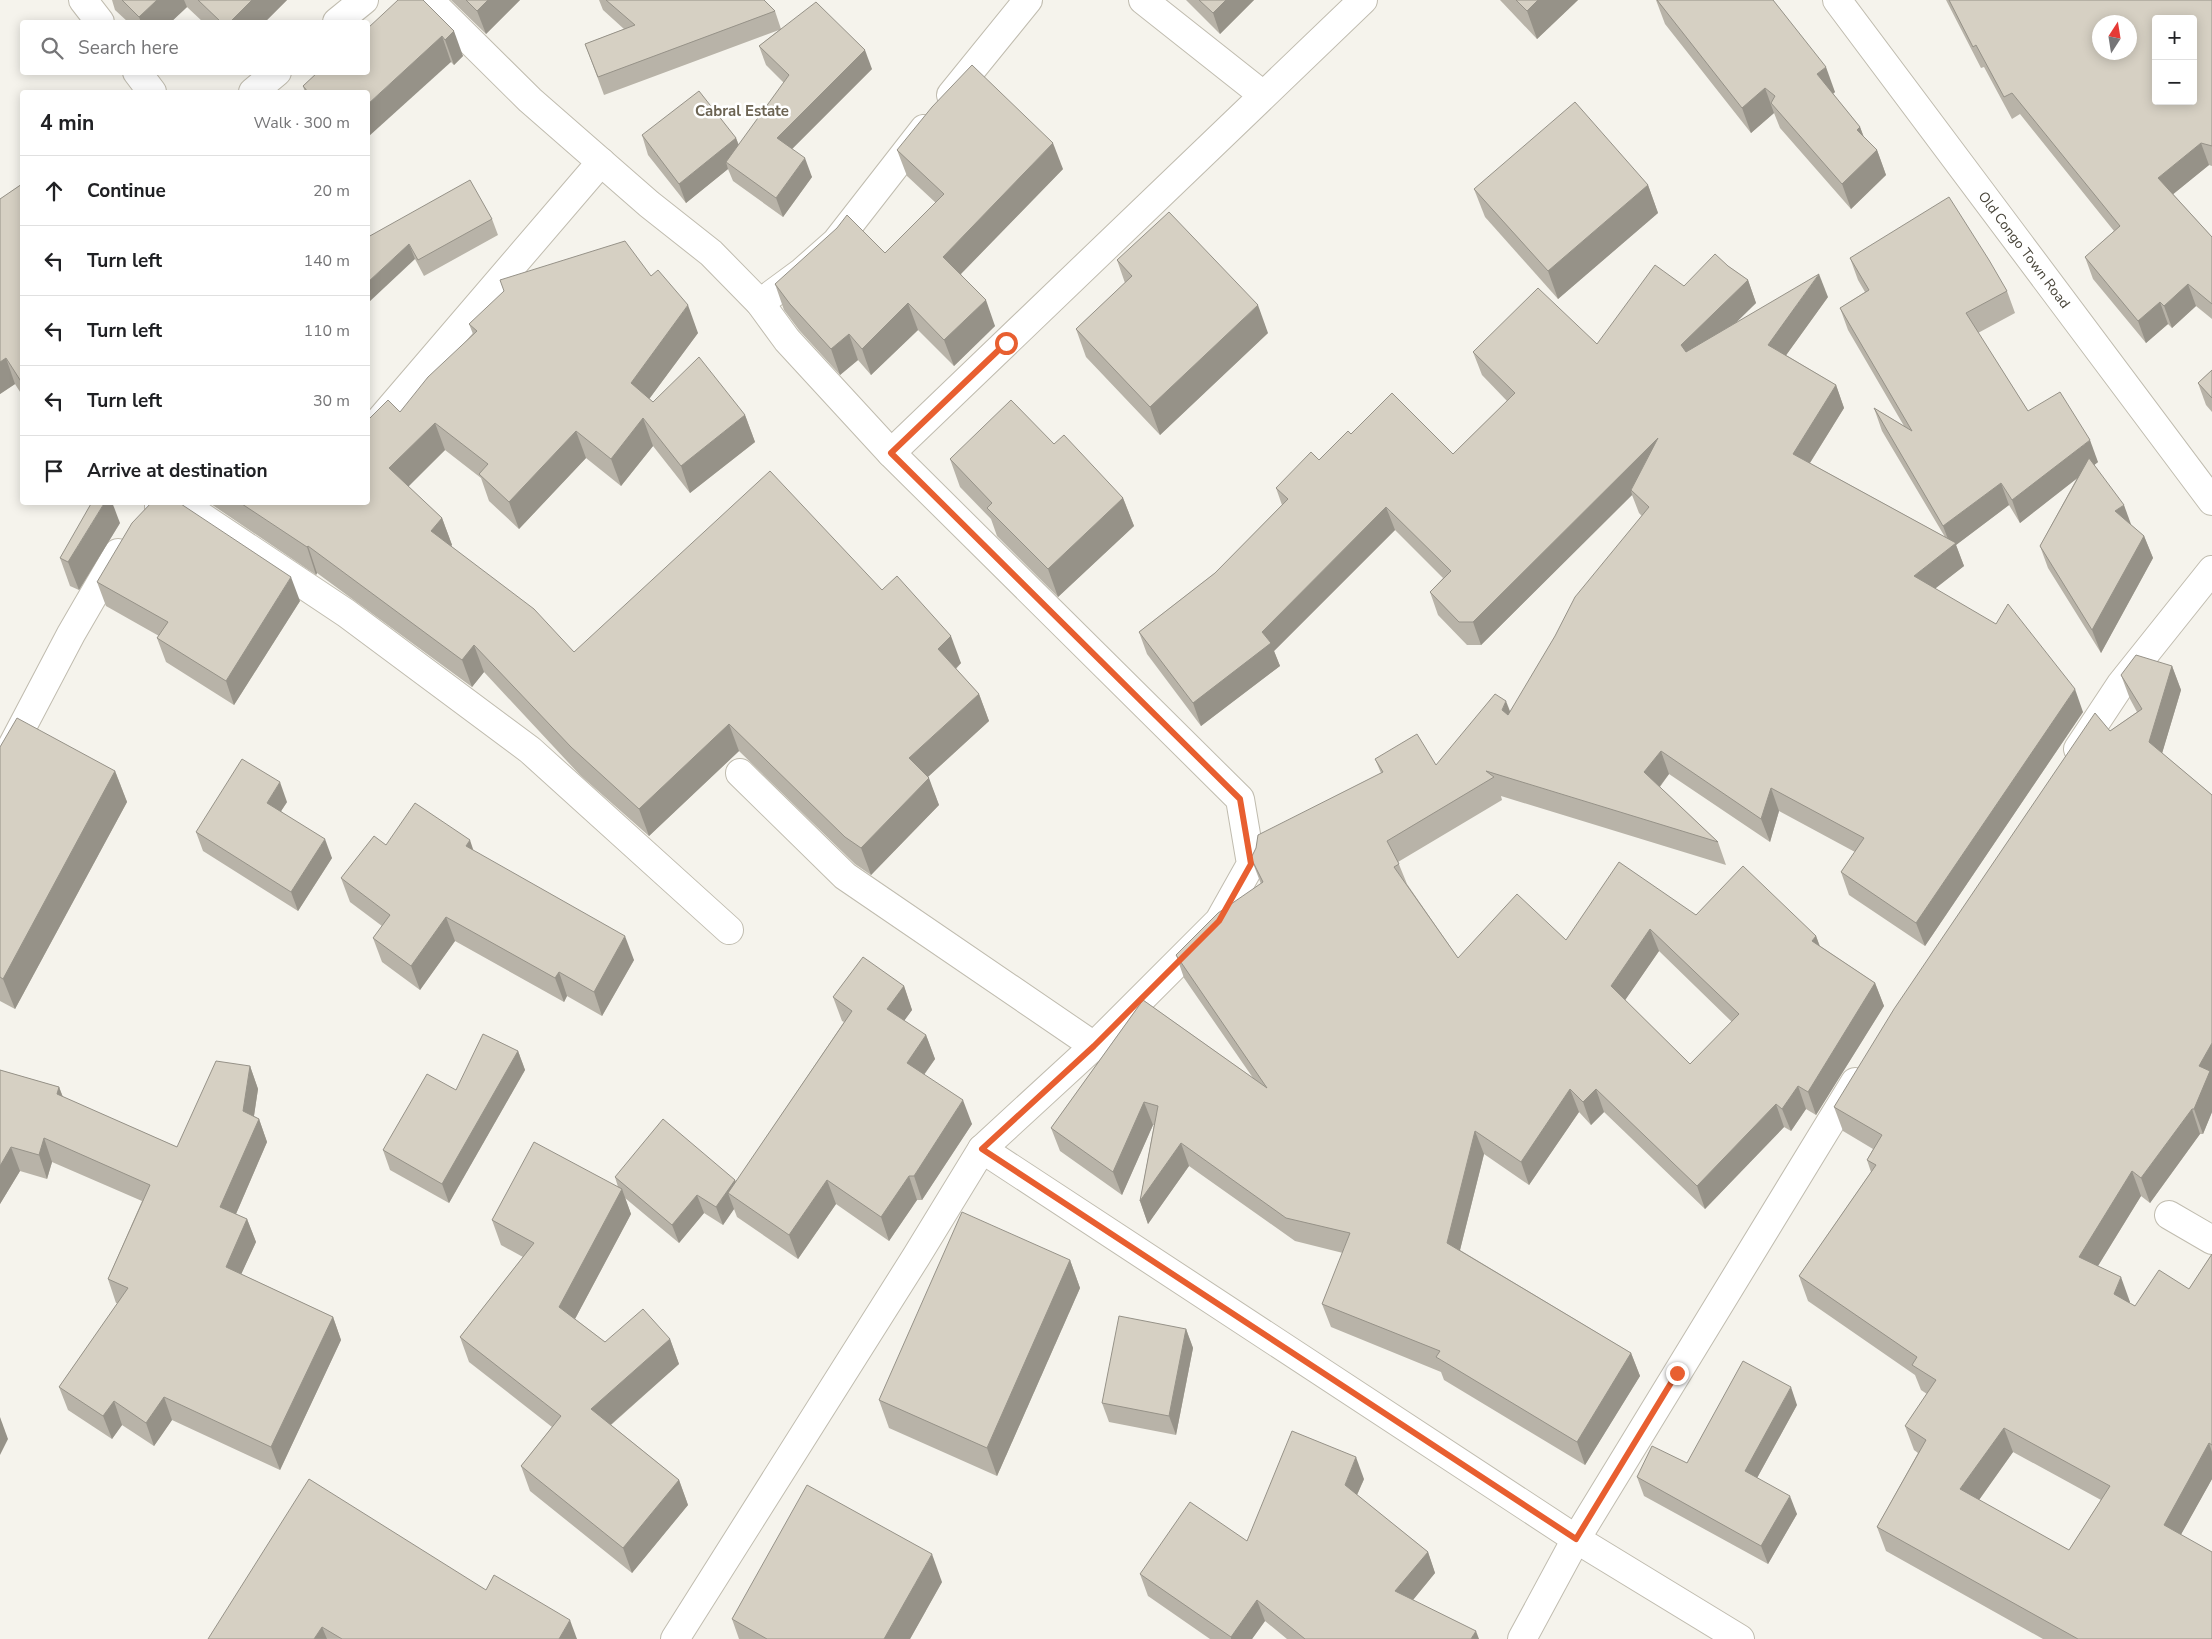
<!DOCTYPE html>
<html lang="en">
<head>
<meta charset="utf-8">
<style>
	:root { --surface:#fff; --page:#f2f2f2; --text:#202124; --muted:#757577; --line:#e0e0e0 }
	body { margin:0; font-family:"Nunito Sans",sans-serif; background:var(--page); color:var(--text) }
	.controls { position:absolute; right:15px; top:15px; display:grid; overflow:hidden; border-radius:5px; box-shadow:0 2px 12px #0003 }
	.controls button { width:45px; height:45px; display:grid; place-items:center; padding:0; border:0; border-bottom:1px solid var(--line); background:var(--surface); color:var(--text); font:25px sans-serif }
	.compass { position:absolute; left:2092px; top:15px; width:45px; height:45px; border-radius:50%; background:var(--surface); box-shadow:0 2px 12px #0003; rotate:12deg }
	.stop { position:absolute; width:15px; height:15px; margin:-11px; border:4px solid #e85f30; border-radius:50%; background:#fff }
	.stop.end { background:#e85f30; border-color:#fff; box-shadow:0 1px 5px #0008 }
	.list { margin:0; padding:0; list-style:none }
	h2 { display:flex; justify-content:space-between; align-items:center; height:65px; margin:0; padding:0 20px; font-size:21px }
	h2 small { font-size:16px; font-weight:400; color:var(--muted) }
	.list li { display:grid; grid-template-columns:32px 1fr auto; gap:15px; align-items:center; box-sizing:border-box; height:70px; padding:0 20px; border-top:1px solid var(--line) }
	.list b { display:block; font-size:19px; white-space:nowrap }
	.list em { font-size:16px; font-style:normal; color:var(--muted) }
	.icon { flex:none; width:28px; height:28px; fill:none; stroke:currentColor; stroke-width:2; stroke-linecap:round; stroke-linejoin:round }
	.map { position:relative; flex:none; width:2212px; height:1639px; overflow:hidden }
	.search { position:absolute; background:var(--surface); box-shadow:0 2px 12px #0003; left:20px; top:20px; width:350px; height:55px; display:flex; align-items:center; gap:12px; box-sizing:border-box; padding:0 18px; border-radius:5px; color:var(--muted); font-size:19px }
	.panel { position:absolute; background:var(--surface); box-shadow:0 2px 12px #0003; left:20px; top:90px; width:350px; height:415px; border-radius:5px }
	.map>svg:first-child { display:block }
</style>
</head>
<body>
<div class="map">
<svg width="2212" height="1639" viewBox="0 0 2212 1639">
	<rect width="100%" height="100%" fill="#f5f3ec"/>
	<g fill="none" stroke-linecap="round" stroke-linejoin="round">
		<g stroke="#c0bcaf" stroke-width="30">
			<g id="minor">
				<path d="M 83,0 L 100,22"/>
				<path d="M 429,0 L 530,100 L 649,204 L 711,253 L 760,303 L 787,340 L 891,453"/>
				<path d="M 1143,0 L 1263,95"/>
				<path d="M 1837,0 L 2212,501"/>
				<path d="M 337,22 L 364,0"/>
				<path d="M 137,72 L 152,92"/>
				<path d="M 253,92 L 277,72"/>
				<path d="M 951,95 L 1028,0"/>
				<path d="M 760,303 L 802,272 L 836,242 L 924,129"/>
				<path d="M 368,434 L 601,162"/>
				<path d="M 159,506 L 196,513 L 346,613 L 530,750 L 729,930"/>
				<path d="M 2078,749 L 2121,684 L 2212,570"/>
				<path d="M 0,769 L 71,634 L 118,553"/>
				<path d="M 740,773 L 845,876 L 1094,1046"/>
				<path d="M 982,1149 L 1576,1539 L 1740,1639"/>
				<path d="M 2169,1215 L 2212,1240"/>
				<path d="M 675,1639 L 916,1257 L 982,1149 L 1094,1046 L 1219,921 L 1251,864 L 1240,799 L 891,453 L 1363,0"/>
				<path d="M 1522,1639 L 1576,1539 L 1855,1082"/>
			</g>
		</g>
		<use href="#minor" stroke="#fff" stroke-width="28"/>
	</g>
	<g fill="#b8b3a8" fill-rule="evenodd">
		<path d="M 112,0 L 287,0 L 265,22 L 203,22 L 187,7 L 171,22 L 128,22 L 115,10 Z"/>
		<path d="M 423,0 L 463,56 L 454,65 L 451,62 L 368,92 L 305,92 L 303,86 Z"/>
		<path d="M 451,0 L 520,0 L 486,34 Z"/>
		<path d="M 599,0 L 764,0 L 775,11 L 781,29 L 872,69 L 792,149 L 812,177 L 783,217 L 733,181 L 728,169 L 686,203 L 648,155 L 642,135 L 736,138 L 739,145 L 784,83 L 766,65 L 759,46 L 779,30 L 604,95 L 585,44 L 624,29 L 603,10 Z"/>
		<path d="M 1186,0 L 1254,0 L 1220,34 Z"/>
		<path d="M 1500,0 L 1578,0 L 1537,39 Z"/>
		<path d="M 1656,0 L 1773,0 L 1835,92 L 1833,94 L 1860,127 L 1864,137 L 1877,150 L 1886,175 L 1851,209 L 1780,128 L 1774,113 L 1751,133 L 1665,24 Z"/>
		<path d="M 1946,0 L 2212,0 L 2212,166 L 2209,165 L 2173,194 L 2212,237 L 2212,319 L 2196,306 L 2172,328 L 2168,324 L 2146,343 L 2093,279 L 2085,257 L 2114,231 L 2020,114 L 2012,119 L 1984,67 L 1981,68 Z"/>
		<path d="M 897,150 L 1063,169 L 961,274 L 995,326 L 954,366 L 918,330 L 871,375 L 858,360 L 840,375 L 799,330 L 784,310 L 775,284 L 885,253 L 936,203 L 907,176 Z"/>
		<path d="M 22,184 L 22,395 L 15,384 L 0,394 L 0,199 Z"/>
		<path d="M 1648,185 L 1658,213 L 1558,299 L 1485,217 L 1474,189 Z"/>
		<path d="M 492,219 L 498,235 L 424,276 L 415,259 L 368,237 Z"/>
		<path d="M 1850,258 L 2007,291 L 2015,313 L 1978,333 L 2028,411 L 2098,462 L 2094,465 L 2130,524 L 2144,536 L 2153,558 L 2101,653 L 2048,568 L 2040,546 L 2077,478 L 2020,523 L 2009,505 L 1956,545 L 1964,566 L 1935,588 L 2083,712 L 1925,946 L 1849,895 L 1841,872 L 1855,852 L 1779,811 L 1770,842 L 1669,774 L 1660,787 L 1718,842 L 1726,865 L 1501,796 L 1502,800 L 1398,862 L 1407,884 L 1458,958 L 1566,940 L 1696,915 L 1816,936 L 1820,946 L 1875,983 L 1884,1006 L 1816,1115 L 1806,1109 L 1791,1131 L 1784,1127 L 1705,1209 L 1604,1112 L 1591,1125 L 1579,1112 L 1529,1185 L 1484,1154 L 1460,1250 L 1631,1353 L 1640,1376 L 1585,1465 L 1444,1380 L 1441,1372 L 1331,1327 L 1322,1304 L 1343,1253 L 1295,1241 L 1189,1166 L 1148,1224 L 1140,1201 L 1154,1125 L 1153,1125 L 1122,1195 L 1060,1151 L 1051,1128 L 1143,1000 L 1253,1078 L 1184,978 L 1176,955 L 1261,884 L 1251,858 L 1381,773 L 1375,759 L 1436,765 L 1510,712 L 1642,516 L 1639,513 L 1632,495 L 1481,645 L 1467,645 L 1438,615 L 1430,592 L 1443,578 L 1395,530 L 1274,651 L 1280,666 L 1201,726 L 1147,654 L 1139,632 L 1215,573 L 1282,505 L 1276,488 L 1319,460 L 1351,434 L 1453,454 L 1507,401 L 1482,375 L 1473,352 L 1597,344 L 1684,286 L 1728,266 L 1748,280 L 1756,303 L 1735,323 L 1828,297 L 1786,355 L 1836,385 L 1844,408 L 1810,463 L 1945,537 L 1882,431 L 1874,408 L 1904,426 L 1848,330 L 1840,308 L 1865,292 L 1858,280 ZM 1659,951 L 1732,1022 L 1690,1064 L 1625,1000 Z"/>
		<path d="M 1117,260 L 1268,333 L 1160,435 L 1086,357 L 1076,329 L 1125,283 Z"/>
		<path d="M 651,276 L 698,333 L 649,399 L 653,402 L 745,415 L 755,442 L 690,493 L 653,446 L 621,486 L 586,458 L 519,529 L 489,501 L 481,478 L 445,450 L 408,486 L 442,518 L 452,545 L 451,546 L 574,652 L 882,590 L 961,663 L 956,669 L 979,694 L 989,721 L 928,777 L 939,805 L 871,875 L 855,864 L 739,751 L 649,836 L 580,775 L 484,672 L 472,687 L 317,573 L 316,575 L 208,502 L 368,502 L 400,412 L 473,334 L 469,324 Z"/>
		<path d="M 2212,370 L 2212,412 L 2206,405 L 2198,383 Z"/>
		<path d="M 1054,444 L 1123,498 L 1134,526 L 1058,597 L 997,536 L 991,519 L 960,487 L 950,459 Z"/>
		<path d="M 120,523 L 79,590 L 70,586 L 60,558 Z"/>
		<path d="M 97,582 L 300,601 L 234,705 L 166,662 L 157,638 L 159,636 L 106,606 Z"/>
		<path d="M 2172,666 L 2181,690 L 2162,753 L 2212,795 L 2212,1112 L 2203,1134 L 2200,1134 L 2150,1203 L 2141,1196 L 2098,1266 L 2130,1302 L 2130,1303 L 2135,1306 L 2189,1289 L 2212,1254 L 2212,1479 L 2181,1534 L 2212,1639 L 2043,1639 L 1886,1551 L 1877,1527 L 1918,1453 L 1914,1450 L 1905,1426 L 1927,1394 L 1921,1390 L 1915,1375 L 1808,1301 L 1799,1276 L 1871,1172 L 1867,1160 L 1873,1149 L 1843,1131 L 1834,1107 L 2110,731 L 2137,712 L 2130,699 L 2121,675 ZM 2013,1452 L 2101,1500 L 2069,1550 L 1979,1500 Z"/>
		<path d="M 0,747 L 115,771 L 127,802 L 15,1009 L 0,1001 Z"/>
		<path d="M 287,802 L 281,811 L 332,858 L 298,911 L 203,851 L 196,832 Z"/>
		<path d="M 386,845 L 474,851 L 634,960 L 602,1016 L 567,996 L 564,1002 L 455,941 L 420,990 L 382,962 L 373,938 L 382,926 L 350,902 L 341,878 Z"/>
		<path d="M 904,986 L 912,1010 L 904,1021 L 926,1035 L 935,1059 L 924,1075 L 972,1124 L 922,1200 L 917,1200 L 889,1241 L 836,1204 L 798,1259 L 737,1217 L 734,1209 L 723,1225 L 704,1213 L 679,1243 L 625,1198 L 631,1214 L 575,1319 L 605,1342 L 670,1339 L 679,1364 L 611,1425 L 679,1480 L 688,1505 L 632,1573 L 530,1491 L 521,1466 L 552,1427 L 469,1362 L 460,1337 L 523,1257 L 501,1245 L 492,1220 L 618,1187 L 615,1177 L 735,1180 L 736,1182 L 844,1022 L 842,1021 L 833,997 Z"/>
		<path d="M 518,1051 L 525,1070 L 449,1203 L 390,1170 L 383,1150 L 456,1090 Z"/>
		<path d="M 250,1066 L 258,1089 L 254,1116 L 259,1119 L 267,1142 L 236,1214 L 247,1219 L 256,1242 L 241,1274 L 333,1317 L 341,1340 L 280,1470 L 172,1420 L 154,1446 L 122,1425 L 112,1439 L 68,1410 L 59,1387 L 118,1303 L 116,1303 L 108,1279 L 142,1201 L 52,1162 L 47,1179 L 20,1171 L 0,1204 L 0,1070 L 59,1087 L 63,1097 L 177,1147 Z"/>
		<path d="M 1070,1260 L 1080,1288 L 997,1476 L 889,1428 L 879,1400 Z"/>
		<path d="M 1186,1329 L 1193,1348 L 1176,1435 L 1109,1422 L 1102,1403 Z"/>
		<path d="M 1797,1405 L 1757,1478 L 1797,1514 L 1768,1564 L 1644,1496 L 1637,1477 L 1687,1463 Z"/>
		<path d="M 1364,1479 L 1357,1495 L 1428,1552 L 1435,1573 L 1413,1600 L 1479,1639 L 1287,1639 L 1265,1621 L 1252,1639 L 1210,1639 L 1148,1596 L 1140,1574 L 1247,1541 Z"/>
		<path d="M 942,1582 L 910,1639 L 739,1639 L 732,1619 Z"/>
		<path d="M 486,1590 L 577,1639 L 208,1639 Z"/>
	</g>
	<g fill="#969288">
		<path d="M 157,0 L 184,0 L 187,7 L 171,22 L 141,22 L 139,17 Z"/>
		<path d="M 252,0 L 287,0 L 265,22 L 230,22 Z"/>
		<path d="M 488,0 L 520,0 L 486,34 L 477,11 Z"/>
		<path d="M 1226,0 L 1254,0 L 1220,34 L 1213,13 Z"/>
		<path d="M 1538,0 L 1578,0 L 1537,39 L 1527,11 Z"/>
		<path d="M 454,31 L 463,56 L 454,65 L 445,40 Z"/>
		<path d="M 442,36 L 451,62 L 368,137 L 368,104 Z"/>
		<path d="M 865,50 L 872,69 L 784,157 L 777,138 Z"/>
		<path d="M 1826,67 L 1835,92 L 1826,99 L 1817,74 Z"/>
		<path d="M 1765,88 L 1774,113 L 1751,133 L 1742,108 Z"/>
		<path d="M 1860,127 L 1869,152 L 1857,130 Z"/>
		<path d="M 736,138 L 743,158 L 726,162 L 728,169 L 686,203 L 679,184 Z"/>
		<path d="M 1053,143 L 1063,169 L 952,283 L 943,257 Z"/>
		<path d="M 2201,143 L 2209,165 L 2166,200 L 2158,178 Z"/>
		<path d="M 1877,150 L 1886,175 L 1851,209 L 1842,184 Z"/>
		<path d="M 805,158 L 812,177 L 783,217 L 776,198 Z"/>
		<path d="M 1648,185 L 1658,213 L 1558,299 L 1548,271 Z"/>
		<path d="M 409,244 L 415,259 L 368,303 L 368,282 Z"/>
		<path d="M 1819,274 L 1828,297 L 1777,368 L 1768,345 Z"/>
		<path d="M 1748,280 L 1756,303 L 1690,368 L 1681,345 Z"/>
		<path d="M 2188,284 L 2196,306 L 2172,328 L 2164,306 Z"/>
		<path d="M 986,300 L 995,326 L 954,366 L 944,340 Z"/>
		<path d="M 2160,302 L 2168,324 L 2146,343 L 2138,321 Z"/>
		<path d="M 908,303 L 918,330 L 871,375 L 862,349 Z"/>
		<path d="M 688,305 L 698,333 L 641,410 L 631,383 Z"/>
		<path d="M 1258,305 L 1268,333 L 1160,435 L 1150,407 Z"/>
		<path d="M 849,334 L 858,360 L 840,375 L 831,349 Z"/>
		<path d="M 6,358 L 15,384 L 0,394 L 0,362 Z"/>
		<path d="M 1836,385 L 1844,408 L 1801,477 L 1793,454 Z"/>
		<path d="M 745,415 L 755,442 L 690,493 L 681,466 Z"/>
		<path d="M 643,418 L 653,446 L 621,486 L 611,459 Z"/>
		<path d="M 435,423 L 445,450 L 399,496 L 389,468 Z"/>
		<path d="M 576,431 L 586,458 L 519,529 L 509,502 Z"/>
		<path d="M 1658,438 L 1631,490 L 1632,495 L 1481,645 L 1473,622 Z"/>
		<path d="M 2090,440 L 2098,462 L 2020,523 L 2012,500 Z"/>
		<path d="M 2001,483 L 2009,505 L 1956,545 L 1964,566 L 1922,599 L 1914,576 L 1951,547 L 1943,526 Z"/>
		<path d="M 1123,498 L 1134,526 L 1058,597 L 1048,569 Z"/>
		<path d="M 105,502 L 112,502 L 120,523 L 79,590 L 68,562 Z"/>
		<path d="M 2124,505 L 2132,527 L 2115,511 Z"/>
		<path d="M 1386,507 L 1395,530 L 1274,651 L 1280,666 L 1201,726 L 1193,703 L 1262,632 Z"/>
		<path d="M 442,518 L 452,545 L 441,558 L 431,531 Z"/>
		<path d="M 2144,536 L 2153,558 L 2101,653 L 2092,630 Z"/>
		<path d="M 308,546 L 317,573 L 316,575 L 307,547 Z"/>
		<path d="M 291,577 L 300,601 L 234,705 L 226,681 Z"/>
		<path d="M 951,636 L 961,663 L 948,676 L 938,649 Z"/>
		<path d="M 474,645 L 484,672 L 472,687 L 462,660 Z"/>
		<path d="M 2172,666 L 2181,690 L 2158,767 L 2149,742 Z"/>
		<path d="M 2075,689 L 2083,712 L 1925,946 L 1916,923 Z"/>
		<path d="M 979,694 L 989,721 L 919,785 L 909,758 Z"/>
		<path d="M 1506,701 L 1515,724 L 1502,710 Z"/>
		<path d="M 729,724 L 739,751 L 649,836 L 639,809 Z"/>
		<path d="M 1661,751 L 1669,774 L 1653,795 L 1644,772 Z"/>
		<path d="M 115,771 L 127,802 L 15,1009 L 3,979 Z"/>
		<path d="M 929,778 L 939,805 L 871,875 L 861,848 Z"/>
		<path d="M 280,782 L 287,802 L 274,822 L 267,803 Z"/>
		<path d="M 1771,788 L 1779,811 L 1770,842 L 1761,819 Z"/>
		<path d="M 325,839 L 332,858 L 298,911 L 291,892 Z"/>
		<path d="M 470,840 L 478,864 L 466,846 Z"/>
		<path d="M 446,917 L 455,941 L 420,990 L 411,966 Z"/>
		<path d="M 1650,929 L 1659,951 L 1619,1009 L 1611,986 Z"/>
		<path d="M 625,936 L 634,960 L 602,1016 L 594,992 Z"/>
		<path d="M 1816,936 L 1824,959 L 1812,941 Z"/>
		<path d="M 559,972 L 567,996 L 564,1002 L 555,978 Z"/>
		<path d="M 1875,983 L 1884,1006 L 1816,1115 L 1808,1092 Z"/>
		<path d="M 904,986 L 912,1010 L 895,1033 L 887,1009 Z"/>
		<path d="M 926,1035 L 935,1059 L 915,1087 L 907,1063 Z"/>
		<path d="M 2212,1043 L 2212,1112 L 2203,1134 L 2194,1109 L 2199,1066 Z"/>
		<path d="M 518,1051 L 525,1070 L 449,1203 L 442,1184 Z"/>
		<path d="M 250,1066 L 258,1089 L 251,1135 L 243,1111 Z"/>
		<path d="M 1798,1086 L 1806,1109 L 1791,1131 L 1782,1109 Z"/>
		<path d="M 59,1087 L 68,1111 L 57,1094 Z"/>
		<path d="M 1570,1089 L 1579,1112 L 1529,1185 L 1521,1162 Z"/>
		<path d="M 1596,1089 L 1604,1112 L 1591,1125 L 1583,1102 Z"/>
		<path d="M 963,1100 L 972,1124 L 922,1200 L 914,1176 Z"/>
		<path d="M 1144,1102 L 1153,1125 L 1122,1195 L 1113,1172 Z"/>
		<path d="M 1776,1104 L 1784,1127 L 1705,1209 L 1697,1186 Z"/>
		<path d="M 2192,1109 L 2200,1134 L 2150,1203 L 2141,1178 Z"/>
		<path d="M 259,1119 L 267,1142 L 229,1230 L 220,1207 Z"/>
		<path d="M 1475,1131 L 1484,1154 L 1456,1266 L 1447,1243 Z"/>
		<path d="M 44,1138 L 52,1162 L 47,1179 L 39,1155 Z"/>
		<path d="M 1181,1143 L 1189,1166 L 1148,1224 L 1140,1201 Z"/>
		<path d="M 11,1147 L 20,1171 L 0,1204 L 0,1166 Z"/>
		<path d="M 2132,1171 L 2141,1196 L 2088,1282 L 2079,1257 Z"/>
		<path d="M 909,1176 L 917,1200 L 889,1241 L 881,1217 Z"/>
		<path d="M 735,1180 L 742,1198 L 728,1193 L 734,1209 L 723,1225 L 716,1207 Z"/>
		<path d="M 827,1180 L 836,1204 L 798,1259 L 789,1235 Z"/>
		<path d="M 622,1189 L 631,1214 L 568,1332 L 559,1307 Z"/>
		<path d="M 697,1195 L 704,1213 L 679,1243 L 672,1225 Z"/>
		<path d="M 247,1219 L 256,1242 L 234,1290 L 226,1267 Z"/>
		<path d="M 1070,1260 L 1080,1288 L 997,1476 L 987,1448 Z"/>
		<path d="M 2121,1277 L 2130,1302 L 2123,1319 L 2114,1294 Z"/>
		<path d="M 333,1317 L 341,1340 L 280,1470 L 271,1447 Z"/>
		<path d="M 1186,1329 L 1193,1348 L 1176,1435 L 1169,1416 Z"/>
		<path d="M 670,1339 L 679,1364 L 600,1434 L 591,1409 Z"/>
		<path d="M 1631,1353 L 1640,1376 L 1585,1465 L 1577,1442 Z"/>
		<path d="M 1791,1387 L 1797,1405 L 1751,1489 L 1745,1471 Z"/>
		<path d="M 164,1397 L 172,1420 L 154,1446 L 146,1423 Z"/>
		<path d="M 114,1401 L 122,1425 L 112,1439 L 103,1416 Z"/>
		<path d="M 0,1417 L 8,1439 L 0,1455 Z"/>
		<path d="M 2004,1428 L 2013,1452 L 1969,1514 L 1960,1489 Z"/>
		<path d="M 2209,1443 L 2212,1452 L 2212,1479 L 2173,1549 L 2164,1525 Z"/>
		<path d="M 1356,1457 L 1364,1479 L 1352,1506 L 1345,1485 Z"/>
		<path d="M 679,1480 L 688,1505 L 632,1573 L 623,1548 Z"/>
		<path d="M 1790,1496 L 1797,1514 L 1768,1564 L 1761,1546 Z"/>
		<path d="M 1428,1552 L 1435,1573 L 1403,1612 L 1395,1591 Z"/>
		<path d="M 932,1554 L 942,1582 L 910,1639 L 884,1639 Z"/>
		<path d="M 1257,1600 L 1265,1621 L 1252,1639 L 1231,1639 L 1231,1637 Z"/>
		<path d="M 570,1620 L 577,1639 L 559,1639 Z"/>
		<path d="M 322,1627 L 327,1639 L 314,1639 Z"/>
		<path d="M 1476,1631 L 1479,1639 L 1471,1639 Z"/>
	</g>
	<g fill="#d6d0c3" stroke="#969288" fill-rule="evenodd">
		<path d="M 122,0 L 157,0 L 139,17 Z"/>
		<path d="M 198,0 L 252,0 L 230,22 L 221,22 Z"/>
		<path d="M 398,0 L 423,0 L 454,31 L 445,40 L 442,36 L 368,104 L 368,92 L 308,92 L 303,86 L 318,72 L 368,72 L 368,28 Z"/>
		<path d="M 466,0 L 488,0 L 477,11 Z"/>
		<path d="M 606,0 L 764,0 L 775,11 L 598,77 L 585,44 L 635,25 Z"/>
		<path d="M 1199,0 L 1226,0 L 1213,13 Z"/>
		<path d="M 1516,0 L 1538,0 L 1527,11 Z"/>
		<path d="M 1657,0 L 1773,0 L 1826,67 L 1817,74 L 1860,127 L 1857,130 L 1877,150 L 1842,184 L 1771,103 L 1775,96 L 1765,88 L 1742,108 Z"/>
		<path d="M 1949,0 L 2212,0 L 2212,146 L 2201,143 L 2158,178 L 2212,237 L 2212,304 L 2188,284 L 2164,306 L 2160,302 L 2138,321 L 2085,257 L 2120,226 L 2012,93 L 2004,97 L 1976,45 L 1973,47 ZM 2156,19 L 2193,19 L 2193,101 L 2156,101 ZM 2100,22 L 2130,22 L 2130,52 L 2100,52 Z"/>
		<path d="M 816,2 L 865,50 L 777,138 L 805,158 L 776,198 L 726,162 L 789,75 L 759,46 Z"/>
		<path d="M 972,65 L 1053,143 L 943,257 L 986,300 L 944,340 L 908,303 L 862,349 L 849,334 L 831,349 L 790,304 L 775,284 L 837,228 L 847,215 L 885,253 L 944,194 L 897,150 L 932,107 Z"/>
		<path d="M 699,91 L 736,138 L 679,184 L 642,135 Z"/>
		<path d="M 1575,102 L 1648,185 L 1548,271 L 1474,189 Z"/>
		<path d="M 470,180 L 492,219 L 418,260 L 409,244 L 368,282 L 368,237 Z"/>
		<path d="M 22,184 L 22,383 L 6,358 L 0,362 L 0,199 Z"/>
		<path d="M 1949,197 L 1989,260 L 2007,291 L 1966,313 L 2028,411 L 2060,392 L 2090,440 L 2012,500 L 2001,483 L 1943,526 L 1874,408 L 1912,431 L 1840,308 L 1869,290 L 1850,258 Z"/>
		<path d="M 1169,212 L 1258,305 L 1150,407 L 1076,329 L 1132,276 L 1117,260 Z"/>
		<path d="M 625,241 L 651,276 L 658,270 L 688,305 L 631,383 L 653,402 L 699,357 L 745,415 L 681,466 L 643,418 L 611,459 L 576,431 L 509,502 L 479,474 L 488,464 L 435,423 L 389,468 L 442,518 L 431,531 L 534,609 L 574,652 L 770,471 L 882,590 L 897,576 L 951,636 L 938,649 L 979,694 L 909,758 L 929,778 L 861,848 L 845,837 L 729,724 L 639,809 L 571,747 L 474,645 L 462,660 L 308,546 L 307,547 L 239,502 L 368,502 L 368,420 L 388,400 L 400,412 L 428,377 L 477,331 L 469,324 L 504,291 L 500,280 Z"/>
		<path d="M 1715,254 L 1728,266 L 1748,280 L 1681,345 L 1686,352 L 1819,274 L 1768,345 L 1836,385 L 1793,454 L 1956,543 L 1914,576 L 1996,624 L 2008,604 L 2075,689 L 1916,923 L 1841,872 L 1864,838 L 1771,788 L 1761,819 L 1661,751 L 1644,772 L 1718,842 L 1486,771 L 1494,777 L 1387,841 L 1399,864 L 1394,867 L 1458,958 L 1517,894 L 1566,940 L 1619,862 L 1696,915 L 1743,866 L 1816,936 L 1812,941 L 1875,983 L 1808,1092 L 1798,1086 L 1782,1109 L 1776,1104 L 1697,1186 L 1596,1089 L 1583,1102 L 1570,1089 L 1521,1162 L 1475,1131 L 1447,1243 L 1631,1353 L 1577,1442 L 1436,1357 L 1440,1351 L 1322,1304 L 1350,1233 L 1286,1218 L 1181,1143 L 1140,1201 L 1158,1106 L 1144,1102 L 1113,1172 L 1051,1128 L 1143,1000 L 1267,1088 L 1176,955 L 1218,913 L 1263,882 L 1251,858 L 1256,848 L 1258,835 L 1383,772 L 1375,759 L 1417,734 L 1436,765 L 1495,694 L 1506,701 L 1502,710 L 1508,715 L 1555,636 L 1575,597 L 1649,507 L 1631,490 L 1658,438 L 1473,622 L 1459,622 L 1430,592 L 1451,571 L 1386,507 L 1262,632 L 1271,643 L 1193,703 L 1139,632 L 1215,573 L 1288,499 L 1276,488 L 1311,452 L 1319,460 L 1348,431 L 1351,434 L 1392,393 L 1453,454 L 1515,393 L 1473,352 L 1538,288 L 1597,344 L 1655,265 L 1684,286 ZM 1650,929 L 1739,1014 L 1690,1064 L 1611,986 Z"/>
		<path d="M 2212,370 L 2212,398 L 2198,383 Z"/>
		<path d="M 1011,400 L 1054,444 L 1064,435 L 1123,498 L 1048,569 L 987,508 L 992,503 L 950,459 Z"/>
		<path d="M 2089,458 L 2124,505 L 2115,511 L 2144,536 L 2092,630 L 2040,546 Z"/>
		<path d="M 92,502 L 105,502 L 68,562 L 60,558 Z"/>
		<path d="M 152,502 L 175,502 L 181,504 L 291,577 L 226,681 L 157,638 L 168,622 L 97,582 L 132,523 Z"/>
		<path d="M 2136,655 L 2172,666 L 2149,742 L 2212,795 L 2212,1043 L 2199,1066 L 2210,1071 L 2194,1109 L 2192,1109 L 2141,1178 L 2132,1171 L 2079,1257 L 2121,1277 L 2114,1294 L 2135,1306 L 2159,1270 L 2189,1289 L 2212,1254 L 2212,1445 L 2209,1443 L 2164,1525 L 2212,1552 L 2212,1639 L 2078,1639 L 1877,1527 L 1926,1440 L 1905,1426 L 1936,1380 L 1912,1365 L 1917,1357 L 1799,1276 L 1876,1165 L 1867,1160 L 1882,1135 L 1834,1107 L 1894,1009 L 2095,713 L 2110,731 L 2142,709 L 2121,675 ZM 2004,1428 L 2110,1486 L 2069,1550 L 1960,1489 Z"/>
		<path d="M 17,718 L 115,771 L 3,979 L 0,977 L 0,747 Z"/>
		<path d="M 242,759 L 280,782 L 267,803 L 325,839 L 291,892 L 196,832 Z"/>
		<path d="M 415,803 L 470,840 L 466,846 L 625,936 L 594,992 L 559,972 L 555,978 L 446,917 L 411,966 L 373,938 L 390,915 L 341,878 L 374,836 L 386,845 Z"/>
		<path d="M 863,957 L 904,986 L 887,1009 L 926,1035 L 907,1063 L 963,1100 L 914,1176 L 909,1176 L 881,1217 L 827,1180 L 789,1235 L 728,1193 L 852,1011 L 833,997 Z"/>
		<path d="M 483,1034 L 518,1051 L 442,1184 L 383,1150 L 427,1074 L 456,1090 Z"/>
		<path d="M 216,1061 L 250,1066 L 243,1111 L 259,1119 L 220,1207 L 247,1219 L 226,1267 L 333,1317 L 271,1447 L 164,1397 L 146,1423 L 114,1401 L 103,1416 L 59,1387 L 128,1288 L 108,1279 L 150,1185 L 44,1138 L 39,1155 L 11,1147 L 0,1166 L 0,1070 L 59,1087 L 57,1094 L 177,1147 Z"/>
		<path d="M 663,1119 L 735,1180 L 716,1207 L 697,1195 L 672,1225 L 615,1177 Z"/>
		<path d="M 534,1142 L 622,1189 L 559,1307 L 605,1342 L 643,1309 L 670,1339 L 591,1409 L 679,1480 L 623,1548 L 521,1466 L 561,1416 L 460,1337 L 534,1243 L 492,1220 Z"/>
		<path d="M 962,1212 L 1070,1260 L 987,1448 L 879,1400 Z"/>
		<path d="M 1119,1316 L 1186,1329 L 1169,1416 L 1102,1403 Z"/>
		<path d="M 1743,1361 L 1791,1387 L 1745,1471 L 1790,1496 L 1761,1546 L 1637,1477 L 1652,1446 L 1687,1463 Z"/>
		<path d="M 1292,1431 L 1356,1457 L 1345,1485 L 1428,1552 L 1395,1591 L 1476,1631 L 1471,1639 L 1305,1639 L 1257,1600 L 1231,1637 L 1140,1574 L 1190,1502 L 1247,1541 Z"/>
		<path d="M 309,1479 L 486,1590 L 494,1575 L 570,1620 L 559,1639 L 342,1639 L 322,1627 L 314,1639 L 208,1639 Z"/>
		<path d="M 807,1485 L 932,1554 L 884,1639 L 767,1639 L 732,1619 Z"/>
	</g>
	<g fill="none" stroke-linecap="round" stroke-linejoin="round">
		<path stroke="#e85f30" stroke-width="6" d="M 1006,343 L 891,453 L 1240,799 L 1251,864 L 1219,921 L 1094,1046 L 982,1149 L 1576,1539 L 1677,1373"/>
	</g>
	<g text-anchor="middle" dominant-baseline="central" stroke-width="5" stroke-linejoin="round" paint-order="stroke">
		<g font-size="14" fill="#49453a" stroke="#fff">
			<text transform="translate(2024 250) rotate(53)">Old Congo Town Road</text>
		</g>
		<g font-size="15" font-weight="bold" fill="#6b6352" stroke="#fff">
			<text x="742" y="111">Cabral Estate</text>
		</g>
	</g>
</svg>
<div class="controls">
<button>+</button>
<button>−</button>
</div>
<svg class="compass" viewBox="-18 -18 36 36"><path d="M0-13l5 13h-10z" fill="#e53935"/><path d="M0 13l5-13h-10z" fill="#757577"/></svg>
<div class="stop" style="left:1006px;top:343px"></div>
<div class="stop end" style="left:1677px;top:1373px"></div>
<div class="search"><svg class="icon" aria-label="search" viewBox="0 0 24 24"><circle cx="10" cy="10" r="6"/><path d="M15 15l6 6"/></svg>Search here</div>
<section class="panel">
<h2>4 min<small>Walk · 300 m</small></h2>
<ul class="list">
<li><svg class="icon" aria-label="ahead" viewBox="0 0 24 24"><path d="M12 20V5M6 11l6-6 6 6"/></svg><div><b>Continue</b></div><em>20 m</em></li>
<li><svg class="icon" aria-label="left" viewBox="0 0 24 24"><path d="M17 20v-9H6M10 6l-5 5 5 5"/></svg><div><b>Turn left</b></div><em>140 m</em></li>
<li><svg class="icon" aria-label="left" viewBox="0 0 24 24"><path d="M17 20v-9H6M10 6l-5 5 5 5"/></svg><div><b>Turn left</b></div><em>110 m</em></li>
<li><svg class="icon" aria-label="left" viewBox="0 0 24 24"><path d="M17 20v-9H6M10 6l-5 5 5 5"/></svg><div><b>Turn left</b></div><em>30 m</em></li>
<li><svg class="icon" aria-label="arrive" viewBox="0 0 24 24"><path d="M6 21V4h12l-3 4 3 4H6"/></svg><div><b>Arrive at destination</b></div></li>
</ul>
</section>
</div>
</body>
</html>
